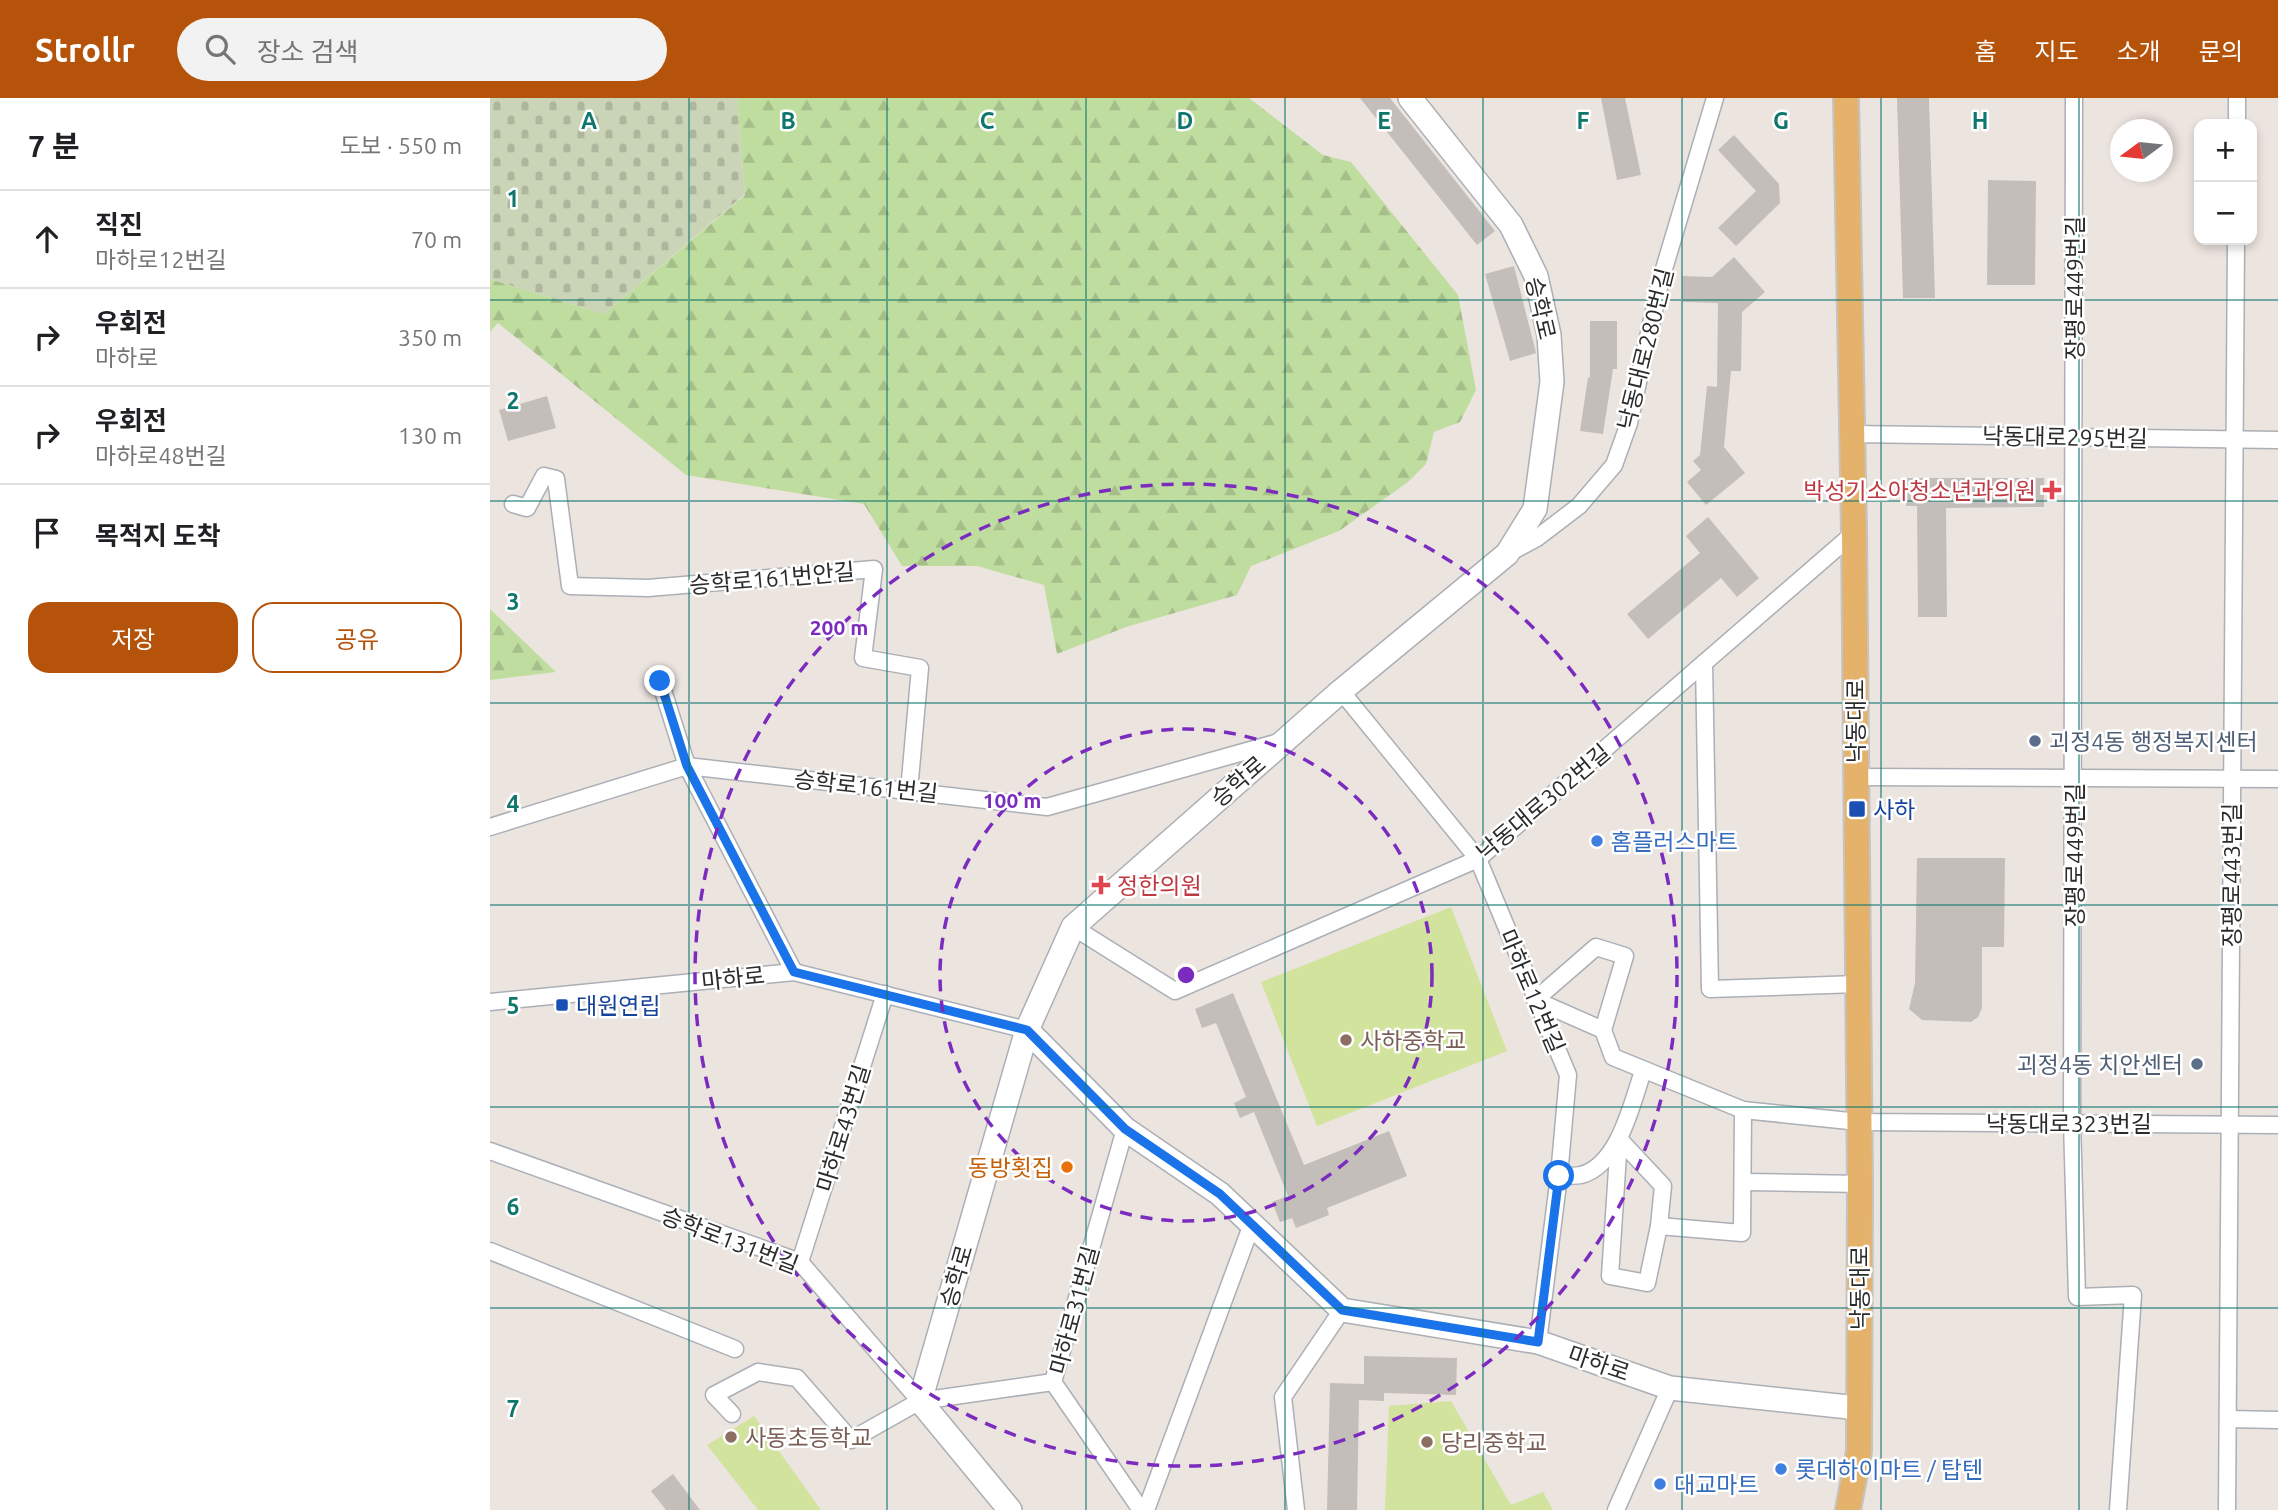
<!DOCTYPE html>
<html lang="ko">
<head>
<meta charset="utf-8">
<style>
	:root { --surface:#fff; --page:#f2f2f2; --text:#202124; --muted:#757577; --line:#e0e0e0; --accent:#b45309 }
	body { margin:0; font-family:Ubuntu,"Noto Sans KR",sans-serif; background:var(--page); color:var(--text) }
	.controls { position:absolute; right:21px; top:21px; display:grid; overflow:hidden; border-radius:14px; box-shadow:0 4px 10px #0003 }
	.controls button { width:63px; height:63px; display:grid; place-items:center; padding:0; border:0; border-bottom:2px solid var(--line); background:var(--surface); color:var(--text); font:35px sans-serif }
	.compass { position:absolute; left:1620px; top:21px; width:63px; height:63px; border-radius:50%; background:var(--surface); box-shadow:0 4px 10px #0003; rotate:255deg }
	.stop { position:absolute; width:21px; height:21px; margin:-16px; border:5px solid #1a73e8; border-radius:50%; background:#fff }
	.stop.end { background:#1a73e8; border-color:#fff; box-shadow:0 2px 7px #0008 }
	.list { margin:0; padding:0; list-style:none }
	h2 { display:flex; justify-content:space-between; align-items:center; height:91px; margin:0; padding:0 28px; font-size:30px }
	h2 small { font-size:23px; font-weight:400; color:var(--muted) }
	.list li { display:grid; grid-template-columns:46px 1fr auto; gap:21px; align-items:center; box-sizing:border-box; height:98px; padding:0 28px; border-top:2px solid var(--line) }
	.list b { display:block; font-size:26px; white-space:nowrap }
	.list p { margin:0; font-size:23px; white-space:nowrap; color:var(--muted) }
	.list em { font-size:23px; font-style:normal; color:var(--muted) }
	.actions { display:flex; gap:14px; padding:21px 28px }
	.actions a { flex:1; padding:16px 0; border:2px solid var(--accent); border-radius:21px; text-align:center; font-size:24px; color:var(--accent) }
	.actions .main { background:var(--accent); color:#fff }
	.icon { flex:none; width:38px; height:38px; fill:none; stroke:currentColor; stroke-width:2; stroke-linecap:round; stroke-linejoin:round }
	.map { position:relative; flex:none; width:1788px; height:1412px; overflow:hidden }
	header { display:flex; align-items:center; gap:42px; box-sizing:border-box; height:98px; padding:0 35px; background:var(--accent); color:#fff }
	header strong { font-size:33px }
	nav { display:flex; gap:38px; margin-inline-start:auto; font-size:24px }
	.search { width:490px; height:63px; background:var(--page); display:flex; align-items:center; gap:18px; box-sizing:border-box; padding:0 24px; border-radius:38px; color:var(--muted); font-size:26px }
	main { display:flex }
	aside { flex:1; background:var(--surface) }
	.map>svg:first-child { display:block }
</style>
</head>
<body>
<header>
<strong>Strollr</strong>
<div class="search"><svg class="icon" aria-label="search" viewBox="0 0 24 24"><circle cx="10" cy="10" r="6"/><path d="M15 15l6 6"/></svg>장소 검색</div>
<nav><a>홈</a><a>지도</a><a>소개</a><a>문의</a></nav>
</header>
<main>
<aside>
<h2>7 분<small>도보 · 550 m</small></h2>
<ul class="list">
<li><svg class="icon" aria-label="ahead" viewBox="0 0 24 24"><path d="M12 20V5M6 11l6-6 6 6"/></svg><div><b>직진</b><p>마하로12번길</p></div><em>70 m</em></li>
<li><svg class="icon" aria-label="right" viewBox="0 0 24 24"><path d="M7 20v-9h11M14 6l5 5-5 5"/></svg><div><b>우회전</b><p>마하로</p></div><em>350 m</em></li>
<li><svg class="icon" aria-label="right" viewBox="0 0 24 24"><path d="M7 20v-9h11M14 6l5 5-5 5"/></svg><div><b>우회전</b><p>마하로48번길</p></div><em>130 m</em></li>
<li><svg class="icon" aria-label="arrive" viewBox="0 0 24 24"><path d="M6 21V4h12l-3 4 3 4H6"/></svg><div><b>목적지 도착</b></div></li>
</ul>
<div class="actions"><a class="main">저장</a><a>공유</a></div>
</aside>
<div class="map">
<svg width="1788" height="1412" viewBox="0 0 1788 1412">
	<defs>
		<pattern id="forest-firs" width="22" height="20" patternUnits="userSpaceOnUse" patternTransform="scale(1.75)"><rect width="22" height="20" fill="#c0dda0"/><path d="M5 1l3.5 6h-7zM16 11l3.5 6h-7z" fill="#a5be8a"/></pattern>
		<pattern id="cemetery-stones" width="16" height="16" patternUnits="userSpaceOnUse" patternTransform="scale(1.75)"><rect width="16" height="16" fill="#cad4b7"/><path d="M2 7V4a2 2 0 0 1 4 0v3zM10 15v-3a2 2 0 0 1 4 0v3z" fill="#aeb69e"/></pattern>
	</defs>
	<rect width="100%" height="100%" fill="#ece4df"/>
	<g fill="url(#forest-firs)">
		<path d="M 247,0 L 759,0 L 833,57 L 861,64 L 968,197 L 986,292 L 970,324 L 944,334 L 936,366 L 918,384 L 849,433 L 761,468 L 747,497 L 636,529 L 567,556 L 554,487 L 487,468 L 412,468 L 374,406 L 196,377 L 8,225 L 0,234 L 0,181 L 114,216 L 255,97 Z"/>
		<path d="M 0,511 L 66,574 L 0,582 Z"/>
	</g>
	<path fill="url(#cemetery-stones)" d="M 0,0 L 247,0 L 255,96 L 114,216 L 0,181 Z"/>
	<g fill="#d2e39d">
		<path d="M 961,809 L 1017,953 L 827,1028 L 771,884 Z"/>
		<path d="M 961,1303 L 1021,1407 L 1053,1394 L 1063,1412 L 895,1412 L 899,1308 Z"/>
		<path d="M 264,1318 L 331,1412 L 268,1412 L 217,1347 Z"/>
	</g>
	<g fill="#c4bebb">
		<path d="M 870,0 L 900,0 L 1005,133 L 987,147 Z"/>
		<path d="M 1111,0 L 1135,0 L 1151,77 L 1127,82 Z"/>
		<path d="M 1407,0 L 1439,0 L 1445,200 L 1413,200 Z"/>
		<path d="M 1244,37 L 1289,86 L 1290,105 L 1246,148 L 1228,130 L 1266,93 L 1228,52 Z"/>
		<path d="M 1498,82 L 1546,83 L 1545,187 L 1497,187 Z"/>
		<path d="M 1244,159 L 1275,194 L 1252,214 L 1251,273 L 1241,273 L 1234,349 L 1255,375 L 1216,407 L 1197,384 L 1211,372 L 1203,363 L 1210,357 L 1217,288 L 1227,289 L 1228,205 L 1192,204 L 1192,178 L 1222,179 Z"/>
		<path d="M 1024,168 L 1046,255 L 1020,263 L 995,176 Z"/>
		<path d="M 1100,223 L 1127,223 L 1127,271 L 1123,271 L 1113,336 L 1090,333 L 1098,279 L 1100,280 Z"/>
		<path d="M 57,298 L 66,330 L 18,343 L 9,312 Z"/>
		<path d="M 1416,380 L 1554,380 L 1554,409 L 1456,410 L 1457,519 L 1428,519 L 1427,408 L 1416,408 Z"/>
		<path d="M 1218,419 L 1269,480 L 1247,499 L 1231,480 L 1158,541 L 1137,516 L 1210,455 L 1196,438 Z"/>
		<path d="M 1427,760 L 1515,760 L 1514,849 L 1492,849 L 1492,910 L 1488,919 L 1481,924 L 1432,922 L 1419,911 L 1425,885 Z"/>
		<path d="M 743,895 L 814,1067 L 899,1033 L 917,1078 L 837,1110 L 839,1117 L 806,1130 L 802,1120 L 790,1124 L 782,1104 L 798,1098 L 764,1014 L 750,1020 L 744,1005 L 756,999 L 726,925 L 712,930 L 705,911 Z"/>
		<path d="M 874,1258 L 967,1260 L 966,1297 L 894,1295 L 894,1303 L 869,1302 L 867,1412 L 837,1412 L 840,1285 L 874,1286 Z"/>
		<path d="M 183,1376 L 210,1412 L 176,1412 L 161,1393 Z"/>
	</g>
	<g fill="none" stroke-linecap="round" stroke-linejoin="round">
		<g stroke="#abafb6" stroke-width="19">
			<g id="street">
				<path d="M 1584,0 L 1582,1024 L 1587,1199 L 1643,1197 L 1628,1412"/>
				<path d="M 1747,26 L 1747,0"/>
				<path d="M 1361,336 L 1788,342"/>
				<path d="M 23,406 L 37,410 L 54,378 L 66,381 L 80,488 L 158,490 L 384,471 L 373,560 L 430,570 L 419,693"/>
				<path d="M 1019,455 L 1047,440 L 1089,408 L 1124,367 L 1139,325 L 1171,181 L 1225,0"/>
				<path d="M 1214,565 L 1220,891 L 1368,886"/>
				<path d="M 170,583 L 197,668 L 304,874"/>
				<path d="M 851,593 L 988,761 L 1078,977 L 1069,1078 L 1048,1244"/>
				<path d="M 1366,679 L 1788,681"/>
				<path d="M 0,729 L 197,668 L 557,709 L 789,644"/>
				<path d="M 583,829 L 685,893 L 988,761 L 1364,435"/>
				<path d="M 0,904 L 304,874 L 537,932"/>
				<path d="M 1113,932 L 1135,858 L 1106,849 L 1045,902 L 1113,932 L 1123,959 L 1253,1012 L 1369,1024 L 1788,1027"/>
				<path d="M 635,1031 L 563,1284 L 651,1412"/>
				<path d="M 1129,1041 L 1173,1088 L 1169,1128 L 1157,1185 L 1120,1178 Z"/>
				<path d="M 0,1053 L 310,1164 L 430,1303"/>
				<path d="M 1069,1078 C 1076,1078 1085,1078 1091,1077 C 1129,1067 1142,1005 1153,973"/>
				<path d="M 1254,1084 L 1370,1086"/>
				<path d="M 1169,1128 L 1252,1135 L 1253,1012"/>
				<path d="M 0,1153 L 245,1251"/>
				<path d="M 310,1164 L 395,896"/>
				<path d="M 242,1316 L 224,1297 L 268,1274 L 307,1280 L 361,1342 L 430,1303 L 563,1284"/>
				<path d="M 1738,1321 L 1788,1322"/>
				<path d="M 656,1412 L 762,1126"/>
				<path d="M 806,1412 L 793,1299 L 852,1212"/>
				<path d="M 1126,1412 L 1180,1290"/>
				<path d="M 1737,1412 L 1746,142"/>
			</g>
		</g>
		<g stroke="#abafb6" stroke-width="26">
			<g id="secondary">
				<path d="M 537,932 L 635,1031 L 730,1096 L 852,1212 L 1048,1244 L 1180,1290 L 1368,1310"/>
				<path d="M 520,1412 L 430,1303 L 537,932 L 583,829 L 851,593 L 1017,456 L 1045,411 L 1062,284 L 1059,237 L 1046,178 L 1021,127 L 920,0"/>
			</g>
		</g>
		<g stroke="#c4c4c4" stroke-width="28">
			<path id="primary" d="M 1356,0 L 1364,435 L 1370,1086 L 1369,1353 L 1358,1412"/>
		</g>
		<use href="#street" stroke="#fff" stroke-width="16"/>
		<use href="#secondary" stroke="#fff" stroke-width="23"/>
		<use href="#primary" stroke="#e4b26b" stroke-width="24"/>
	</g>
	<g fill="none" stroke-linecap="round" stroke-linejoin="round">
		<path stroke="#1a73e8" stroke-width="9" d="M 170,583 L 197,668 L 304,874 L 537,932 L 635,1031 L 730,1096 L 852,1212 L 1048,1244 L 1069,1078"/>
	</g>
	<path fill="none" stroke="#0f766e" stroke-width="2" stroke-opacity="0.55" d="M 199,0 L 199,1412M 397,0 L 397,1412M 596,0 L 596,1412M 795,0 L 795,1412M 993,0 L 993,1412M 1192,0 L 1192,1412M 1391,0 L 1391,1412M 1589,0 L 1589,1412M 0,202 L 1788,202M 0,403 L 1788,403M 0,605 L 1788,605M 0,807 L 1788,807M 0,1009 L 1788,1009M 0,1210 L 1788,1210"/>
	<g fill="none" stroke="#7b2cbf" stroke-width="3.5" stroke-dasharray="12 9">
		<circle cx="696" cy="877" r="246"/>
		<circle cx="696" cy="877" r="491"/>
	</g>
	<g fill="#e0444e" stroke="#fff" stroke-width="2.5">
		<path d="M1558.5 381.5h7v7h7v7h-7v7h-7v-7h-7v-7h7z"/>
		<path d="M607.5 776.5h7v7h7v7h-7v7h-7v-7h-7v-7h7z"/>
	</g>
	<g fill="#5c6f8a" stroke="#fff" stroke-width="2.5">
		<circle cx="1545" cy="643" r="7"/>
		<circle cx="1707" cy="966" r="7"/>
	</g>
	<g fill="#1a4fb4" stroke="#fff" stroke-width="2.5">
		<rect x="1358" y="702" width="18" height="18" rx="3.5"/>
		<rect x="65" y="900" width="14" height="14" rx="3.5"/>
	</g>
	<g fill="#3f7fe0" stroke="#fff" stroke-width="2.5">
		<circle cx="1107" cy="743" r="7"/>
		<circle cx="1291" cy="1371" r="7"/>
		<circle cx="1170" cy="1386" r="7"/>
	</g>
	<g fill="#8d6e63" stroke="#fff" stroke-width="2.5">
		<circle cx="856" cy="942" r="7"/>
		<circle cx="241" cy="1339" r="7"/>
		<circle cx="937" cy="1344" r="7"/>
	</g>
	<circle fill="#e8710a" stroke="#fff" stroke-width="2.5" cx="577" cy="1069" r="7"/>
	<g text-anchor="middle" dominant-baseline="central" stroke-width="5" stroke-linejoin="round" paint-order="stroke">
		<g font-size="23" fill="#2b2b2b" stroke="#fff">
			<text transform="translate(1584 190) rotate(-90)">장평로449번길</text>
			<text transform="translate(1051 210) rotate(77)">승학로</text>
			<text transform="translate(1155 251) rotate(-76)">낙동대로280번길</text>
			<text transform="translate(1575 339) rotate(1)">낙동대로295번길</text>
			<text transform="translate(282 480) rotate(-5)">승학로161번안길</text>
			<text transform="translate(1365 623) rotate(-90)">낙동대로</text>
			<text transform="translate(748 683) rotate(-41)">승학로</text>
			<text transform="translate(376 688) rotate(6)">승학로161번길</text>
			<text transform="translate(1053 704) rotate(-40)">낙동대로302번길</text>
			<text transform="translate(1584 757) rotate(-90)">장평로449번길</text>
			<text transform="translate(1741 777) rotate(-90)">장평로443번길</text>
			<text transform="translate(243 880) rotate(-6)">마하로</text>
			<text transform="translate(1042 893) rotate(67)">마하로12번길</text>
			<text x="1579" y="1025">낙동대로323번길</text>
			<text transform="translate(353 1030) rotate(-73)">마하로43번길</text>
			<text transform="translate(240 1142) rotate(21)">승학로131번길</text>
			<text transform="translate(466 1178) rotate(-74)">승학로</text>
			<text transform="translate(1369 1190) rotate(-90)">낙동대로</text>
			<text transform="translate(584 1212) rotate(-75)">마하로31번길</text>
			<text transform="translate(1109 1265) rotate(19)">마하로</text>
		</g>
		<g font-size="23" fill="#be3a42" stroke="#fff" text-anchor="end">
			<text x="1546" y="392">박성기소아청소년과의원</text>
			<text x="627" y="787" text-anchor="start">정한의원</text>
		</g>
		<g font-size="23" fill="#4e5e75" stroke="#fff" text-anchor="start">
			<text x="1559" y="643">괴정4동 행정복지센터</text>
			<text x="1693" y="966" text-anchor="end">괴정4동 치안센터</text>
		</g>
		<g font-size="23" fill="#164399" stroke="#fff" text-anchor="start">
			<text x="1383" y="711">사하</text>
			<text x="86" y="907">대원연립</text>
		</g>
		<g font-size="23" fill="#366cbe" stroke="#fff" text-anchor="start">
			<text x="1121" y="743">홈플러스마트</text>
			<text x="1305" y="1371">롯데하이마트 / 탑텐</text>
			<text x="1184" y="1386">대교마트</text>
		</g>
		<g font-size="23" fill="#785e54" stroke="#fff" text-anchor="start">
			<text x="870" y="942">사하중학교</text>
			<text x="255" y="1339">사동초등학교</text>
			<text x="951" y="1344">당리중학교</text>
		</g>
		<g font-size="23" fill="#c56008" stroke="#fff" text-anchor="end">
			<text x="563" y="1069">동방횟집</text>
		</g>
	</g>
	<g font-size="23" text-anchor="middle" font-weight="bold" fill="#0f766e" stroke="#fff" stroke-width="5" stroke-linejoin="round" paint-order="stroke">
		<text x="99" y="31">A</text>
		<text x="298" y="31">B</text>
		<text x="497" y="31">C</text>
		<text x="695" y="31">D</text>
		<text x="894" y="31">E</text>
		<text x="1093" y="31">F</text>
		<text x="1291" y="31">G</text>
		<text x="1490" y="31">H</text>
		<text x="23" y="109">1</text>
		<text x="23" y="311">2</text>
		<text x="23" y="512">3</text>
		<text x="23" y="714">4</text>
		<text x="23" y="916">5</text>
		<text x="23" y="1117">6</text>
		<text x="23" y="1319">7</text>
	</g>
	<circle cx="696" cy="877" r="10" fill="#7b2cbf" stroke="#fff" stroke-width="3.5"/>
	<g font-size="21" text-anchor="middle" font-weight="bold" fill="#7b2cbf" stroke="#fff" stroke-width="5" stroke-linejoin="round" paint-order="stroke">
		<text x="349" y="537">200 m</text>
		<text x="522" y="710">100 m</text>
	</g>
</svg>
<div class="controls">
<button>+</button>
<button>−</button>
</div>
<svg class="compass" viewBox="-18 -18 36 36"><path d="M0-13l5 13h-10z" fill="#e53935"/><path d="M0 13l5-13h-10z" fill="#757577"/></svg>
<div class="stop" style="left:1069px;top:1078px"></div>
<div class="stop end" style="left:170px;top:583px"></div>
</div>
</main>
</body>
</html>
